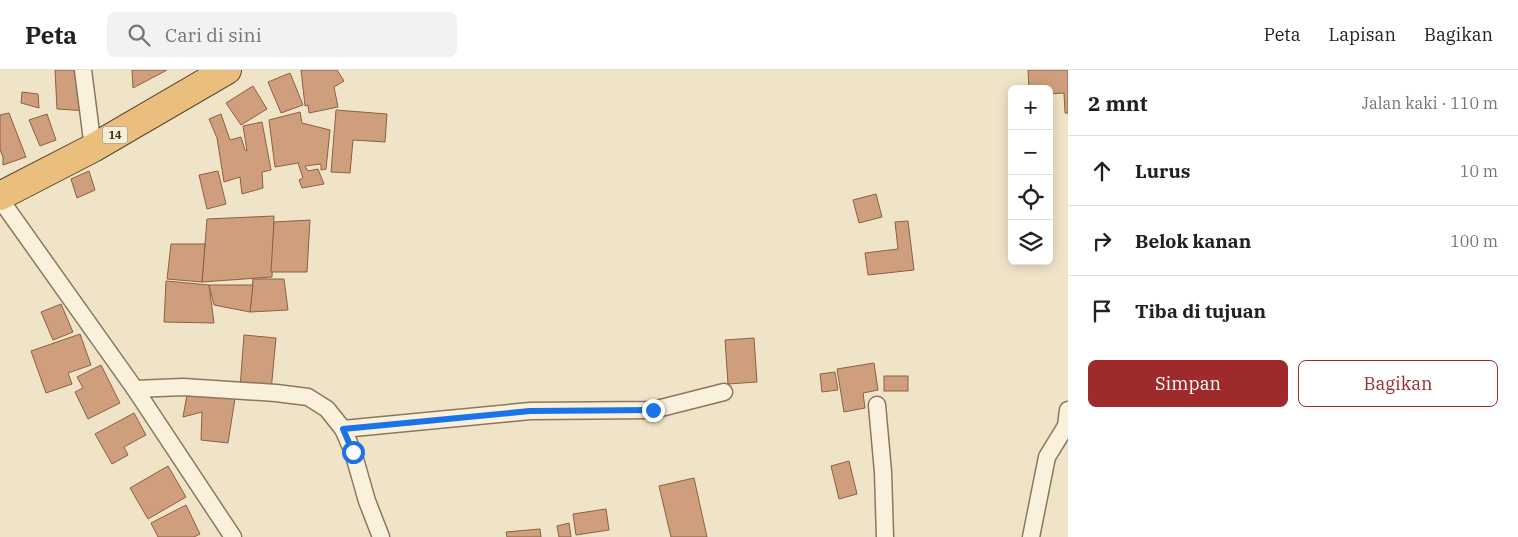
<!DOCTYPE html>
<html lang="id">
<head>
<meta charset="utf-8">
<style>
	:root { --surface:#fff; --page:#f2f2f2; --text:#202124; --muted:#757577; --line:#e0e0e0; --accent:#9e2a2b }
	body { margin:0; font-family:"IBM Plex Serif",serif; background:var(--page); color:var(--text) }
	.controls { position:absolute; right:15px; top:15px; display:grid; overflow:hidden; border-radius:8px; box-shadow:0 2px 12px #0003 }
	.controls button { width:45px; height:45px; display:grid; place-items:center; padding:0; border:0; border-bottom:1px solid var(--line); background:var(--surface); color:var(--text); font:25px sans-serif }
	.stop { position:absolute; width:15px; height:15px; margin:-11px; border:4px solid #1a73e8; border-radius:50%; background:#fff }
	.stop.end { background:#1a73e8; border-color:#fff; box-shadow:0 1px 5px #0008 }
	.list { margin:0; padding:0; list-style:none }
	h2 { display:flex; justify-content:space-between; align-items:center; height:65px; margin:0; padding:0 20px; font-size:21px }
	h2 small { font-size:16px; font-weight:400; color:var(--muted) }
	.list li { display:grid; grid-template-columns:32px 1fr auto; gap:15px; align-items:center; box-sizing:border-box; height:70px; padding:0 20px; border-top:1px solid var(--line) }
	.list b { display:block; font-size:19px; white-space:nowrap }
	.list em { font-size:16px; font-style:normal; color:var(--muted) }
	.actions { display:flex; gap:10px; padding:15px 20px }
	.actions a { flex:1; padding:11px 0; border:1px solid var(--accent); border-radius:8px; text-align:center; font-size:18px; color:var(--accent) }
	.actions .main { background:var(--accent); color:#fff }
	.icon { flex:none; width:28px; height:28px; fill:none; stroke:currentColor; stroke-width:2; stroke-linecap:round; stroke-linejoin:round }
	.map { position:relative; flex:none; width:1068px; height:467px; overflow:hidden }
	header { display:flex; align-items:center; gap:30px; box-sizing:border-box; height:70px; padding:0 25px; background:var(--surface); border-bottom:1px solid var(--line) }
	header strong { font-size:24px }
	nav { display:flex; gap:28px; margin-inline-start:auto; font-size:18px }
	.search { width:350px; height:45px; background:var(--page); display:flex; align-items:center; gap:12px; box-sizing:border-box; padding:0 18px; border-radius:8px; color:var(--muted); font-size:19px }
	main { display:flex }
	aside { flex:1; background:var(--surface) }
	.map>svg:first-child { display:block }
</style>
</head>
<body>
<header>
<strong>Peta</strong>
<div class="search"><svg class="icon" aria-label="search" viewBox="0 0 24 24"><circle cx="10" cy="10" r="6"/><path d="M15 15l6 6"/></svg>Cari di sini</div>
<nav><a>Peta</a><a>Lapisan</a><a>Bagikan</a></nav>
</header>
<main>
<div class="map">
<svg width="1068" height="467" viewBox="0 0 1068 467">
	<rect width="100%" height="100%" fill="#f0e4c8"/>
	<g fill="#cf9f7d" stroke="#8d5f41">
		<path d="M 55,0 L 84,0 L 88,41 L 57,39 Z"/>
		<path d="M 132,0 L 167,0 L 133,18 Z"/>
		<path d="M 301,0 L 337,0 L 344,11 L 334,17 L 338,37 L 309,43 L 308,35 L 305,36 Z"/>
		<path d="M 1028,0 L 1068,0 L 1068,43 L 1065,43 L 1064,23 L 1049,24 L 1049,19 L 1029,19 Z"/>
		<path d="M 290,3 L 303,35 L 281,43 L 268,12 Z"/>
		<path d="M 253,16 L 267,39 L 241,55 L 226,33 Z"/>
		<path d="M 22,22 L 38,24 L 39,38 L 21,33 Z"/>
		<path d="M 336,40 L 387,44 L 385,72 L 353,70 L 350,103 L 331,102 Z"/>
		<path d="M 300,42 L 302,53 L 330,60 L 326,99 L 321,100 L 321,94 L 305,96 L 308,101 L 318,99 L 324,114 L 302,118 L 299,110 L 303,108 L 298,93 L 275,97 L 269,50 Z"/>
		<path d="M 9,43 L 26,87 L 3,95 L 3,87 L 0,80 L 0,45 Z"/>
		<path d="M 47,44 L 56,70 L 40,76 L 29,50 Z"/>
		<path d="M 221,44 L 230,70 L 241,67 L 245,80 L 247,81 L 243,56 L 262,52 L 271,100 L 262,102 L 263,118 L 242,124 L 240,107 L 224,112 L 217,68 L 209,49 Z"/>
		<path d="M 89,101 L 95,120 L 77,128 L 71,109 Z"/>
		<path d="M 218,101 L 226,134 L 207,139 L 199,105 Z"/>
		<path d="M 876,124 L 882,147 L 859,153 L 853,130 Z"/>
		<path d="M 274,146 L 272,207 L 202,212 L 207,149 Z"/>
		<path d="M 310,150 L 307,202 L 271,202 L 274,152 Z"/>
		<path d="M 908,151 L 914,200 L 868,205 L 865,183 L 898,179 L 895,152 Z"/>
		<path d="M 171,174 L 205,174 L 202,212 L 167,209 Z"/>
		<path d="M 253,209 L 284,209 L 288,240 L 250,242 Z"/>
		<path d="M 166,211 L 209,215 L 214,253 L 164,252 Z"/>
		<path d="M 209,215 L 253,215 L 250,242 L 214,235 Z"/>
		<path d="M 61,234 L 73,262 L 53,270 L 41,242 Z"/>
		<path d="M 80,264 L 91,295 L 68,303 L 72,314 L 46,323 L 31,281 Z"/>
		<path d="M 244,265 L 276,268 L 271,321 L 240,318 Z"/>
		<path d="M 754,268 L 757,312 L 728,314 L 725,270 Z"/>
		<path d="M 874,293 L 878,320 L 863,323 L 865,338 L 844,342 L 837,299 Z"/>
		<path d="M 101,295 L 120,333 L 88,349 L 75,322 L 83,318 L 77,307 Z"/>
		<path d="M 835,302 L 838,320 L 822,322 L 820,304 Z"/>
		<rect x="884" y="306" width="24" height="15"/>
		<path d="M 188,319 L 236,322 L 228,373 L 201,370 L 202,342 L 183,347 Z"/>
		<path d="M 134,343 L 146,365 L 124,377 L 128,385 L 112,394 L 95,364 Z"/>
		<path d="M 849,391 L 857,424 L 839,429 L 831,396 Z"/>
		<path d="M 168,396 L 186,427 L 148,449 L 130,418 Z"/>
		<path d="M 694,408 L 707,467 L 671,467 L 659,416 Z"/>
		<path d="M 186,435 L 200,464 L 194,467 L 158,467 L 151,453 Z"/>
		<path d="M 606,439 L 609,460 L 576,465 L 573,444 Z"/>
		<path d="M 569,453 L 571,467 L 559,467 L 557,456 Z"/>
		<path d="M 540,459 L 541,467 L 507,467 L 506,462 Z"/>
	</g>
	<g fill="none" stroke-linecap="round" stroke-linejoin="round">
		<g stroke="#8d765c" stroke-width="19">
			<g id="minor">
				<path d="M 83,0 L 93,78"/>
				<path d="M 0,129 L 135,319 L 233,467"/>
				<path d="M 135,319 L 183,317 L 276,323 L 308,327 L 327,339 L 343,359 L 353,382 L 367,431 L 381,467"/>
				<path d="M 877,335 L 883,402 L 885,467"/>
				<path d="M 343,359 L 530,341 L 653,340 L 724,322"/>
				<path d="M 1031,467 L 1047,387 L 1066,356 L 1068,340"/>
			</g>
		</g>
		<g stroke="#5b4430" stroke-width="30">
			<path id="trunk" d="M 0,126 L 93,78 L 227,0"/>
		</g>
		<use href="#minor" stroke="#faf1dc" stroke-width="16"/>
		<use href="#trunk" stroke="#eabe7c" stroke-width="28"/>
	</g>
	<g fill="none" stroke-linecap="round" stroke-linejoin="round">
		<path stroke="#1a73e8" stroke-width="6" d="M 353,382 L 343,359 L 530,341 L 653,340"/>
	</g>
	<g text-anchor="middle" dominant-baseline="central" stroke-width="4" stroke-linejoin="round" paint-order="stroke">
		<rect fill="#f7eed8" stroke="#756857" stroke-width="1" x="102.5" y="56.5" width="25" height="17" rx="4"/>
		<g font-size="11" font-weight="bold" fill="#3d2e20">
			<text x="115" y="65">14</text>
		</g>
	</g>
</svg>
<div class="controls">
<button>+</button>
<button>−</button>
<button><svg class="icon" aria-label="locate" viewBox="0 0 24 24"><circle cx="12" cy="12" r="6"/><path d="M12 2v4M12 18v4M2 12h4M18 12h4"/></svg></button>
<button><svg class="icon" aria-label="layers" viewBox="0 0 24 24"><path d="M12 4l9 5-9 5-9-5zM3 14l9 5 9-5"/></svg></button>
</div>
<div class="stop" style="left:353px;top:382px"></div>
<div class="stop end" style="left:653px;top:340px"></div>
</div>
<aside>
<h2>2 mnt<small>Jalan kaki · 110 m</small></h2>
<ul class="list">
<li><svg class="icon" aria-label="ahead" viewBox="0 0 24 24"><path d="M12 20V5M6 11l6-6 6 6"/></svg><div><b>Lurus</b></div><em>10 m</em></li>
<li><svg class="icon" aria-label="right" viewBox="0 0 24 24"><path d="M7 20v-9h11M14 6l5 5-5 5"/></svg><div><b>Belok kanan</b></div><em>100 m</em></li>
<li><svg class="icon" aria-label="arrive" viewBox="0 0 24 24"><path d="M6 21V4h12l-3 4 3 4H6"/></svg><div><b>Tiba di tujuan</b></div></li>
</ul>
<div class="actions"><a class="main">Simpan</a><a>Bagikan</a></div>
</aside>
</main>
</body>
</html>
